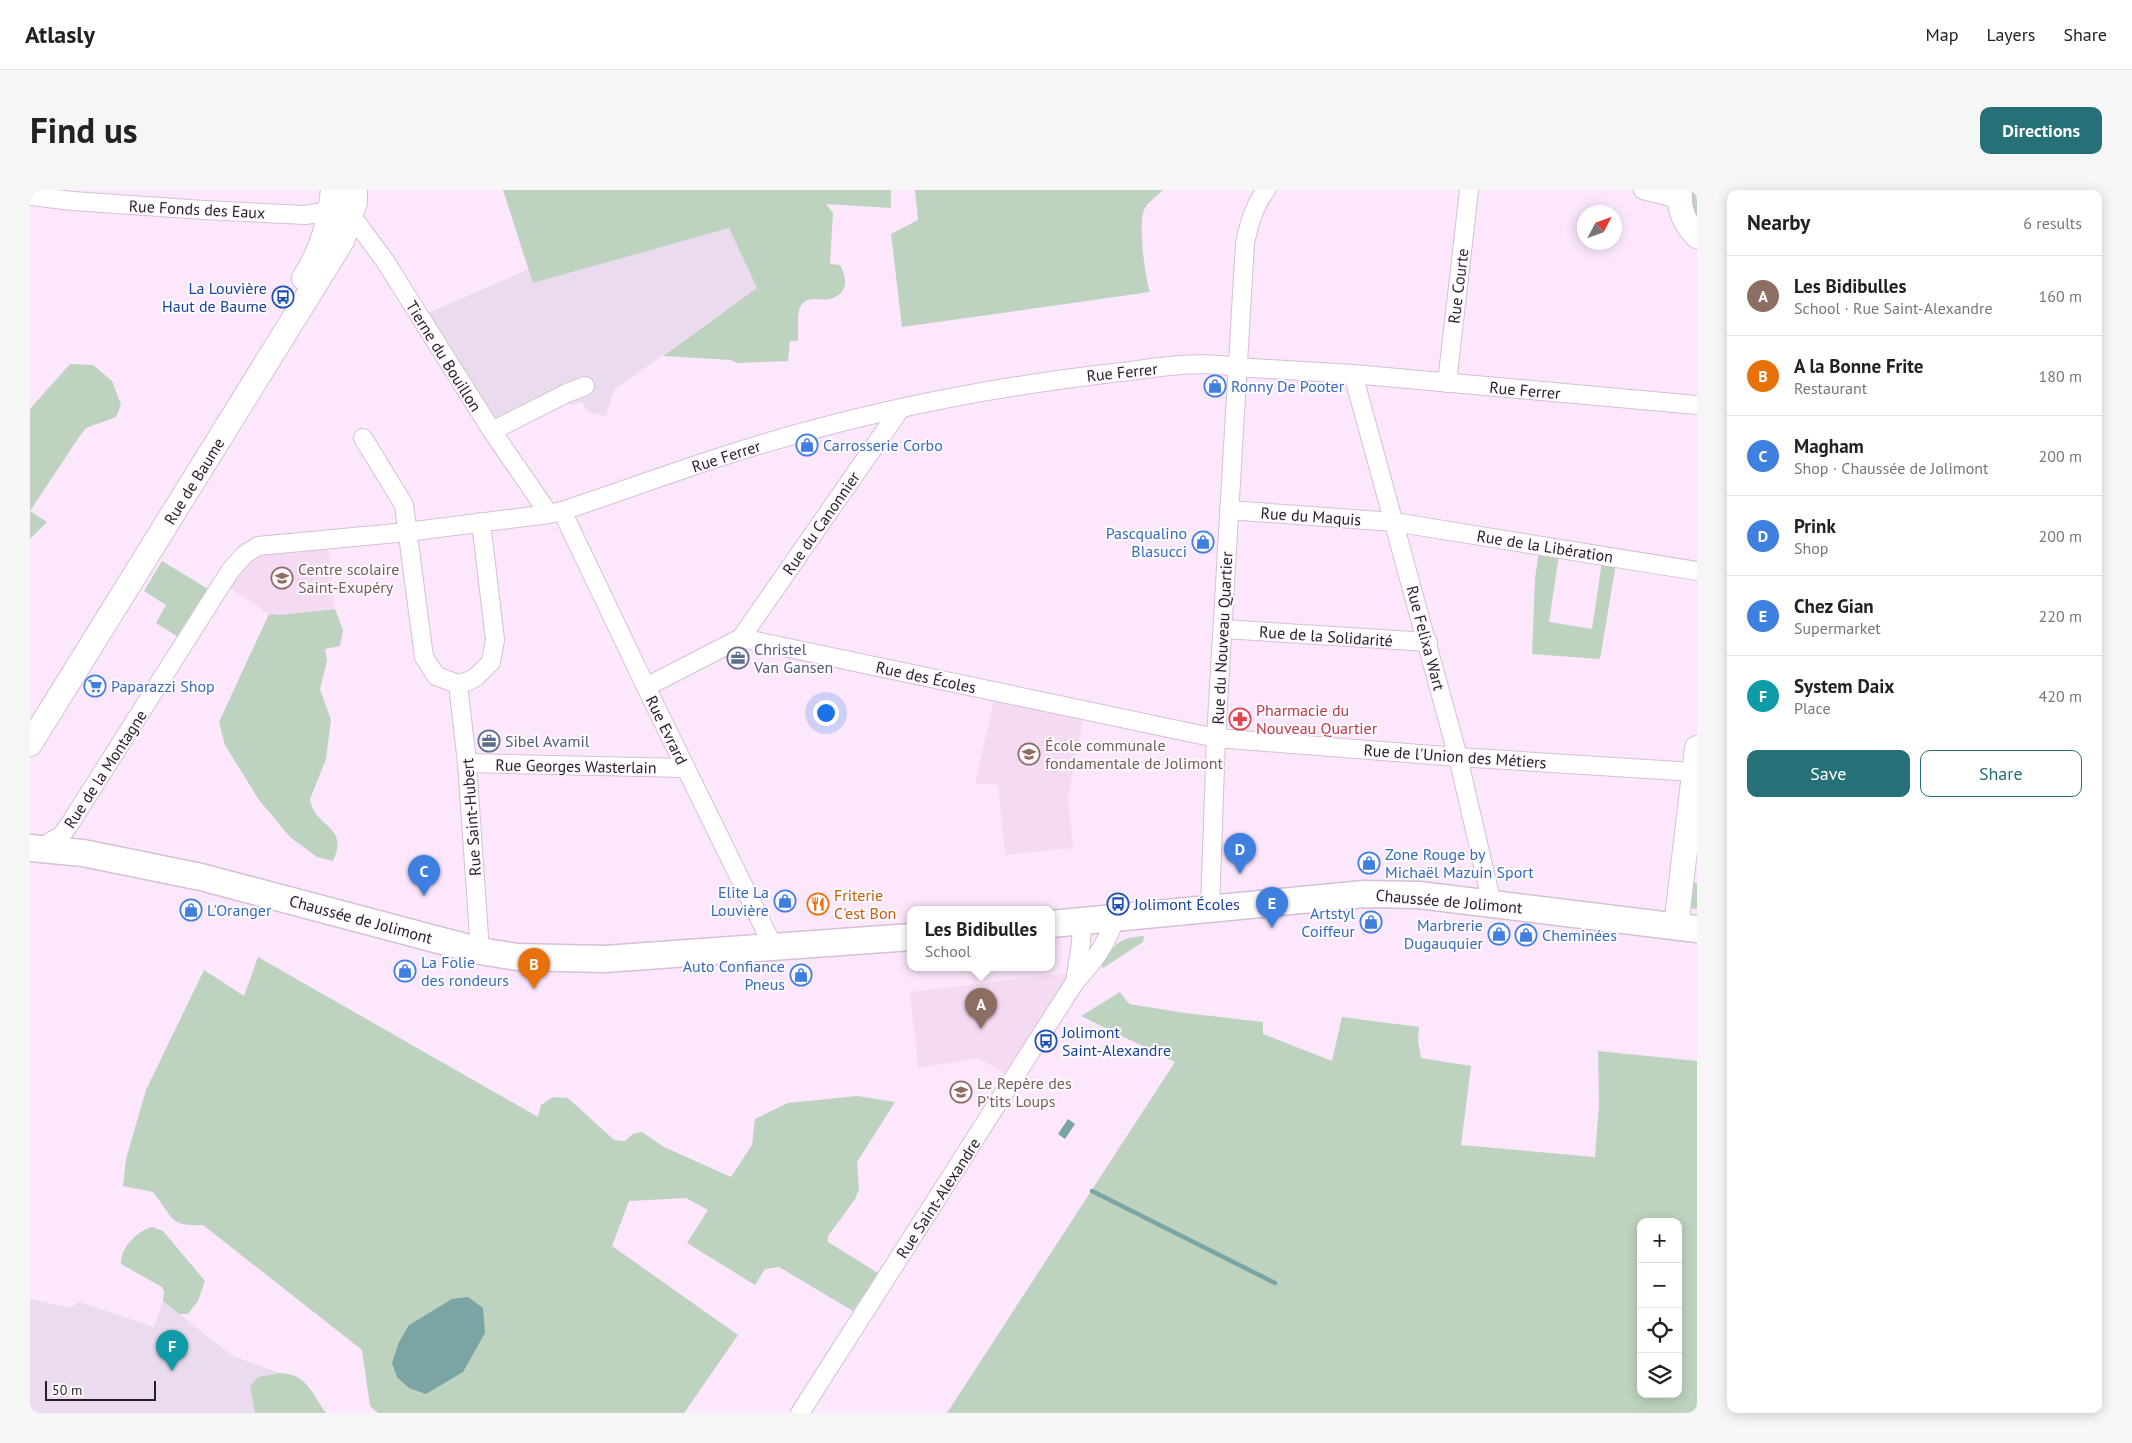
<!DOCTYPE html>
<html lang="en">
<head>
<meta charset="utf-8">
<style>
	:root { --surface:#fff; --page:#f6f6f6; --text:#222; --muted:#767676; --line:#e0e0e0; --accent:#267077 }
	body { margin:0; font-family:"PT Sans",sans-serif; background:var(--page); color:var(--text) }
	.controls { position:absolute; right:15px; bottom:15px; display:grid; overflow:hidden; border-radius:10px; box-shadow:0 2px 12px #0003 }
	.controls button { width:45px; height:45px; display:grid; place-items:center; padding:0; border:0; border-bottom:1px solid var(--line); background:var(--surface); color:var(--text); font:25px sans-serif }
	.compass { position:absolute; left:1547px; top:15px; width:45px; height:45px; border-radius:50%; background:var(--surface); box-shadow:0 2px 12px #0003; rotate:49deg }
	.scale { position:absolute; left:15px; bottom:12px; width:111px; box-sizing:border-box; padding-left:5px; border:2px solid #261e26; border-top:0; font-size:14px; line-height:18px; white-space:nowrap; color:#261e26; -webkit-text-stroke:4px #fffaff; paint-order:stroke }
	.you { position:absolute; left:795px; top:522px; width:18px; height:18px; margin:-12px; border:4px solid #fff; border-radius:50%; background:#1a73e8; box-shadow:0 0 0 8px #1a73e833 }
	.badge { display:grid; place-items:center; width:32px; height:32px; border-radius:50%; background:var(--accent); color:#fff; font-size:16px; font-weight:700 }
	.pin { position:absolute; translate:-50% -41px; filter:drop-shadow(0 1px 2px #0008) }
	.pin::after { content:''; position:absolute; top:26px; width:18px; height:15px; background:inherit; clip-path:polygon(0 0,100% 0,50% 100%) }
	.popup { position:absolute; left:877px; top:716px; width:148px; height:65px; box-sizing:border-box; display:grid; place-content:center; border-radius:10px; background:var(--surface); filter:drop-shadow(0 1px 4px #0005); font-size:16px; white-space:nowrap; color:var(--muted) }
	.popup b { font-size:19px; color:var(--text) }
	.popup::after { content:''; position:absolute; left:50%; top:100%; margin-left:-10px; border:10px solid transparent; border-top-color:var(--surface) }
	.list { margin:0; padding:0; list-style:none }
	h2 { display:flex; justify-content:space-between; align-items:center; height:65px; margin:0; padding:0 20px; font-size:21px }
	h2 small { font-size:16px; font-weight:400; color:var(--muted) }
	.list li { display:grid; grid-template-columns:32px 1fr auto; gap:15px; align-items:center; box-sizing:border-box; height:80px; padding:0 20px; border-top:1px solid var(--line) }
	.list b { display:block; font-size:19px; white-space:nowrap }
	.list p { margin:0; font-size:16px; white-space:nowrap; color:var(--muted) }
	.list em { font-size:16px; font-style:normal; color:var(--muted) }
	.actions { display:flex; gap:10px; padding:15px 20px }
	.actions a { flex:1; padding:11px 0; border:1px solid var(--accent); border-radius:10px; text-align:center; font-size:18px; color:var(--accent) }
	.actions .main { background:var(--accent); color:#fff }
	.icon { flex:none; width:28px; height:28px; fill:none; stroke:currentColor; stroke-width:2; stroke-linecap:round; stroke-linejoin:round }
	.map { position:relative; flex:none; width:1667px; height:1223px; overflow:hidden; border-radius:10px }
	header { display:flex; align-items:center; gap:30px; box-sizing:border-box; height:70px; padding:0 25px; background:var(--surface); border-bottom:1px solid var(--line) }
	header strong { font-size:24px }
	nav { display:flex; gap:28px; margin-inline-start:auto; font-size:18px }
	.intro { display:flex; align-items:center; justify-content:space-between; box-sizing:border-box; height:120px; padding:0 30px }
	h1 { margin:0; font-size:35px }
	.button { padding:12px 22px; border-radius:10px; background:var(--accent); color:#fff; font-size:18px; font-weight:700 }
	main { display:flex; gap:30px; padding:0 30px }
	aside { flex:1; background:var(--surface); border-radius:10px; box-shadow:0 2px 12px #0003 }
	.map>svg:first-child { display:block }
</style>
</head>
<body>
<header>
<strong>Atlasly</strong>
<nav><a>Map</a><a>Layers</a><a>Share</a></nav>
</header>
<div class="intro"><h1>Find us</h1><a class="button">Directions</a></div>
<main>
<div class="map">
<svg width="1667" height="1223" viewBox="0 0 1667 1223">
	<rect width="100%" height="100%" fill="#fce7fc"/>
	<g fill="#eadbee">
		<path d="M 699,37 L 727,98 L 584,200 L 576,226 L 558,222 L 552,212 L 541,215 L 537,203 L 462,241 L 389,127 L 499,79 L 504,93 Z"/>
		<path d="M 0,1109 L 40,1118 L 49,1112 L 124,1137 L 133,1111 L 201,1165 L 249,1183 L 228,1187 L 220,1196 L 225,1223 L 0,1223 Z"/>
	</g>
	<g fill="#f5daf4">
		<path d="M 298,355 L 305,419 L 250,425 L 239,424 L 197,396 L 225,364 Z"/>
		<path d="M 964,511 L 1053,530 L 1038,607 L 1043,658 L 975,665 L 968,595 L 945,593 Z"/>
		<path d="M 1040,783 L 984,890 L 949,868 L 889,878 L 888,875 L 880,802 Z"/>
	</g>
	<g fill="#bdd2bf" fill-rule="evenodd">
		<path d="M 473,0 L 861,0 L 861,18 L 796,14 L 803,23 L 800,74 L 810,75 C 818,89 818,104 800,109 C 791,111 780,106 773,113 C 765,120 769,141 768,151 L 760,151 L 758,171 L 707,173 L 701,170 L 633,166 L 727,98 L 699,38 L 503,93 Z"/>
		<path d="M 885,0 L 1133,0 C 1127,6 1117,13 1114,20 C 1108,35 1115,87 1120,102 L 872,137 L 861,44 L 888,30 Z"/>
		<path d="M 1661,0 L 1667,0 L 1667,31 L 1664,26 Z"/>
		<path d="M 40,174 L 63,175 L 82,191 L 91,215 L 86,227 L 56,238 L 49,247 L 0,321 L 17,332 L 0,349 L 0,219 Z"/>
		<path d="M 1530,358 L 1519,432 L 1562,439 L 1573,365 L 1587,367 L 1570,469 L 1502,464 L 1505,389 L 1509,360 Z"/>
		<path d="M 132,371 L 186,404 L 156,452 L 126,433 L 136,415 L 114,401 Z"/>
		<path d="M 305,419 L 313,440 L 310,456 L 295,459 L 297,471 L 290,499 L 301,530 L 296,569 L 280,609 C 284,638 320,635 303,671 L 287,667 L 260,647 L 229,610 L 195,555 L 189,532 L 239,424 L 250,425 Z"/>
		<path d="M 1661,692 L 1667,693 L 1667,719 L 1658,718 Z"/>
		<path d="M 1114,746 L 1113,752 L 1073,778 L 1071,776 C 1086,754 1086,748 1114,746 Z"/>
		<path d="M 228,767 L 508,927 L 511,915 L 523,907 L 538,908 L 584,950 L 595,951 L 603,944 L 612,942 L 634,957 L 701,987 L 722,955 L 725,929 L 758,913 L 827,906 L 865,912 L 827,972 L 829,999 L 825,1009 L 798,1046 L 798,1052 L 848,1083 L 823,1121 L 749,1077 L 735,1079 L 725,1095 L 657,1053 L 678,1020 L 656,1008 L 599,1011 L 582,1056 L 708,1145 L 654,1223 L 348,1223 L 340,1216 L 332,1160 L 173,1035 C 139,1037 143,1027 123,1002 L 93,996 L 96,969 L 116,900 L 174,780 L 214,806 ZM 401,1122 L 455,1143 L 444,1161 L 379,1135 Z"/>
		<path d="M 1090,802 L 1099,814 L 1155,823 L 1233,832 L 1233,844 L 1302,871 L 1312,827 L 1389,837 L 1388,851 L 1391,868 L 1441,876 L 1431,955 L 1565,967 L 1569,914 L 1568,861 L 1667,871 L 1667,1223 L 917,1223 L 1145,872 L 1051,826 ZM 1611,1032 L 1648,1032 L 1648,1204 L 1611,1204 Z"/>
		<path d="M 122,1037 L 133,1041 L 175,1091 L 168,1111 L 158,1124 L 149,1124 L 133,1111 L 134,1102 L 132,1097 L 91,1074 C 91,1057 107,1041 122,1037 Z"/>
		<path d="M 249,1183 C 278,1184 281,1203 296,1223 L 225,1223 L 220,1196 L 228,1187 Z"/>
	</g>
	<g fill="#7ba4a4">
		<path d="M 1038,929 L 1045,934 L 1035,949 L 1028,944 Z"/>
		<path d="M 438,1107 L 453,1118 L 455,1143 L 433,1182 L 396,1204 L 379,1198 L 367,1187 L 362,1173 L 369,1152 L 379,1135 L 422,1109 Z"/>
	</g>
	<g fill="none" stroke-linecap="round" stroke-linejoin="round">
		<path stroke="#7ba4a4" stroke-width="4.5" d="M 1062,1001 L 1245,1093"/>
		<g stroke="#d5c0d4" stroke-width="20">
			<g id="street">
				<path d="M 1613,0 L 1649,9"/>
				<path d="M 0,6 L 43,11 L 174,20 L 275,25 L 307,20 L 321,25 L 355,71 L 462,241 L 519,324"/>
				<path d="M 1323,184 L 1428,567 L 1462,714"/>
				<path d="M 1417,193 L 1439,0"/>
				<path d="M 462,241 L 537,203 L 555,196"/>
				<path d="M 333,248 L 374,315 L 394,467 L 406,486 L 428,494 L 439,491 L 447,486 L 461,472 L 465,450 L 451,332"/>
				<path d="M 1199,320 L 1364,332 L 1667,381"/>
				<path d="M 532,321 L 616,497 L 744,758"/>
				<path d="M 1194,439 L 1398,452"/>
				<path d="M 711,448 L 871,218"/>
				<path d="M 428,494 L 437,573 L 450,761"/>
				<path d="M 616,497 L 711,448 L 1186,548 L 1428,567 L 1664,582"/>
				<path d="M 437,573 L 655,578"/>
				<path d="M 21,651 L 31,646 L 39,635 L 200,381 L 214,365 L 228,356 L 377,342 L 519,324 L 532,321 C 596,300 659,276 722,257 C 837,222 956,198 1074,184 C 1117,180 1164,169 1206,177 L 1323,184 L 1667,215"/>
				<path d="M 1180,718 L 1186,548 L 1215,53 C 1219,34 1224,16 1236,0"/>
				<path d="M 1045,792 L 1051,753 L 1052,731"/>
				<path d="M 770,1223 L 1045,792 C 1064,771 1076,756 1085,728"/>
			</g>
		</g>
		<g stroke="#d5c0d4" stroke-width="26">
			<g id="secondary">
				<path d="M 1650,0 C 1648,19 1654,33 1667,46"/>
				<path d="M 274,88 C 291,63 300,30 303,0"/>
				<path d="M 0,554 L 312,51 L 325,12 L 325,0"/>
				<path d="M 1646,737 L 1667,558"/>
			</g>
		</g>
		<g stroke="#d5c0d4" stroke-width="29">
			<g id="primary">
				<path d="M 0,658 L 53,663 L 171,687 L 450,761 L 487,767 L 575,769 L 881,747"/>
				<path d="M 1021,734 L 1334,704 L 1389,705 L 1667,739"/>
			</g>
		</g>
		<use href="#street" stroke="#fff" stroke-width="18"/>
		<use href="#secondary" stroke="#fff" stroke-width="24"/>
		<use href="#primary" stroke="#fff" stroke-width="26"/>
	</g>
	<defs>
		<g id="bus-ring" transform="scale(1.125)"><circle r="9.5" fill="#fffaff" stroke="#1a4fb4" stroke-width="1.5"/><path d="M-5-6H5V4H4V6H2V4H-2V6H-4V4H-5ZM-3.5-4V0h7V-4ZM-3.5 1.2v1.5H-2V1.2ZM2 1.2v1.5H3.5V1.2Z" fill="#1a4fb4"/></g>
		<g id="shop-ring" transform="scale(1.125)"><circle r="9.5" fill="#fffaff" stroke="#3f7fe0" stroke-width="1.5"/><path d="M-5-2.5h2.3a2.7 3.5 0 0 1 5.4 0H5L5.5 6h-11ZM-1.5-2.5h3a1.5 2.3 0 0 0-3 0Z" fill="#3f7fe0"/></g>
		<g id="school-ring" transform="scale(1.125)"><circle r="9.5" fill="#fffaff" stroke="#8d6e63" stroke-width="1.5"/><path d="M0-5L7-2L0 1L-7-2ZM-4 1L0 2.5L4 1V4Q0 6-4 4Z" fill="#8d6e63"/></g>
		<g id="office-ring" transform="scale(1.125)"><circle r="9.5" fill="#fffaff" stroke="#5c6f8a" stroke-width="1.5"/><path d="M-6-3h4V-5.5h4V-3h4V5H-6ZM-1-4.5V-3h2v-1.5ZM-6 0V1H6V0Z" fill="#5c6f8a"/></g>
		<g id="supermarket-ring" transform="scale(1.125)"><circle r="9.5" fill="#fffaff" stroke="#3f7fe0" stroke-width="1.5"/><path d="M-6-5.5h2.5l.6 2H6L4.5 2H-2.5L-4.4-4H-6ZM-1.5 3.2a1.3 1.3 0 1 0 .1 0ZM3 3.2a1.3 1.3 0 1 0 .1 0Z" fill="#3f7fe0"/></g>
		<g id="pharmacy-ring" transform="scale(1.125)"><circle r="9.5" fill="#fffaff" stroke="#e0444e" stroke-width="1.5"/><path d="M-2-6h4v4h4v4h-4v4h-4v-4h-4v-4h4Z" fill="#e0444e"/></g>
		<g id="restaurant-ring" transform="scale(1.125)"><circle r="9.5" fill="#fffaff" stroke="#e8710a" stroke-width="1.5"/><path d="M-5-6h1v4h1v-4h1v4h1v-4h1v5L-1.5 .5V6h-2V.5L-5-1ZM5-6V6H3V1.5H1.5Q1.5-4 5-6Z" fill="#e8710a"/></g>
	</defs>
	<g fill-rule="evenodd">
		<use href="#bus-ring" x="253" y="107"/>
		<use href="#shop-ring" x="1185" y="196"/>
		<use href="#shop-ring" x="777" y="255"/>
		<use href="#shop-ring" x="1173" y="352"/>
		<use href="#school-ring" x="252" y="388"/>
		<use href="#office-ring" x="708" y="468"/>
		<use href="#supermarket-ring" x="65" y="496"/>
		<use href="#pharmacy-ring" x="1210" y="529"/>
		<use href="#office-ring" x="459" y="551"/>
		<use href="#school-ring" x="999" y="564"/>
		<use href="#shop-ring" x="1339" y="673"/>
		<use href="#shop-ring" x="755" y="711"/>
		<use href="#restaurant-ring" x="788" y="714"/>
		<use href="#bus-ring" x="1088" y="714"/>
		<use href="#shop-ring" x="161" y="720"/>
		<use href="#shop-ring" x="1341" y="732"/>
		<use href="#shop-ring" x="1469" y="744"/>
		<use href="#shop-ring" x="1496" y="745"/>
		<use href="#shop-ring" x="375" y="781"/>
		<use href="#shop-ring" x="771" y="785"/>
		<use href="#bus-ring" x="1016" y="851"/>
		<use href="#school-ring" x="931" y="902"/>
	</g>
	<g text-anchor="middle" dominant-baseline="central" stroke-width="4" stroke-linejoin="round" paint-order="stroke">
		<g font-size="16" fill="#261e26" stroke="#fffaff">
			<text transform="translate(167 19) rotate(3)">Rue Fonds des Eaux</text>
			<text transform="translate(1428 96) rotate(-83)">Rue Courte</text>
			<text transform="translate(414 166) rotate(58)">Tierne du Bouillon</text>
			<text transform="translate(1092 182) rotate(-6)">Rue Ferrer</text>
			<text transform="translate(1495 200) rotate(5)">Rue Ferrer</text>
			<text transform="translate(696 266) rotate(-18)">Rue Ferrer</text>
			<text transform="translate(164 291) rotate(-58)">Rue de Baume</text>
			<text transform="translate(1281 326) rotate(4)">Rue du Maquis</text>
			<text transform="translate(791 333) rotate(-55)">Rue du Canonnier</text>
			<text transform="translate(1515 356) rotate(9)">Rue de la Libération</text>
			<text transform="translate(1296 446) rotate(4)">Rue de la Solidarité</text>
			<text transform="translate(1192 448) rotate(-87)">Rue du Nouveau Quartier</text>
			<text transform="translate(1396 448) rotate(75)">Rue Felixa Wart</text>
			<text transform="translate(896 487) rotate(12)">Rue des Écoles</text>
			<text transform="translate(637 540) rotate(64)">Rue Evrard</text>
			<text transform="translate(1425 566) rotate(4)">Rue de l'Union des Métiers</text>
			<text transform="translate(546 576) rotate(1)">Rue Georges Wasterlain</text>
			<text transform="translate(75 579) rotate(-57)">Rue de la Montagne</text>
			<text transform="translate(441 627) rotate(-94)">Rue Saint-Hubert</text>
			<text transform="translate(1419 711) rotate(5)">Chaussée de Jolimont</text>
			<text transform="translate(331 729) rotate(15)">Chaussée de Jolimont</text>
			<text transform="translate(908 1008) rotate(-57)">Rue Saint-Alexandre</text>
		</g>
		<g font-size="16" fill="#164399" stroke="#fffaff" text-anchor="start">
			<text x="237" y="98" text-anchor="end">La Louvière<tspan x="237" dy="18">Haut de Baume</tspan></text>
			<text x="1104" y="714">Jolimont Écoles</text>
			<text x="1032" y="842">Jolimont<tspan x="1032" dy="18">Saint-Alexandre</tspan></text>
		</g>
		<g font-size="16" fill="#366cbe" stroke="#fffaff" text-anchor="start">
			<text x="1201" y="196">Ronny De Pooter</text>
			<text x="793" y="255">Carrosserie Corbo</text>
			<text x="1157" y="343" text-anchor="end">Pascqualino<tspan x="1157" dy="18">Blasucci</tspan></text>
			<text x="81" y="496">Paparazzi Shop</text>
			<text x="1355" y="664">Zone Rouge by<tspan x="1355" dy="18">Michaël Mazuin Sport</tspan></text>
			<text x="739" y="702" text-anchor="end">Elite La<tspan x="739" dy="18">Louvière</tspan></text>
			<text x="177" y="720">L'Oranger</text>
			<text x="1325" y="723" text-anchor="end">Artstyl<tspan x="1325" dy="18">Coiffeur</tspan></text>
			<text x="1453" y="735" text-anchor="end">Marbrerie<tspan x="1453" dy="18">Dugauquier</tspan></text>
			<text x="1512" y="745">Cheminées</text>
			<text x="391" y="772">La Folie<tspan x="391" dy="18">des rondeurs</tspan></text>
			<text x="755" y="776" text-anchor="end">Auto Confiance<tspan x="755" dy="18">Pneus</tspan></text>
		</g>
		<g font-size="16" fill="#785e54" stroke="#fffaff" text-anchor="start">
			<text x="268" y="379">Centre scolaire<tspan x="268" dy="18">Saint-Exupéry</tspan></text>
			<text x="1015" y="555">École communale<tspan x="1015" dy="18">fondamentale de Jolimont</tspan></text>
			<text x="947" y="893">Le Repère des<tspan x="947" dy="18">P'tits Loups</tspan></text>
		</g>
		<g font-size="16" fill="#4e5e75" stroke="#fffaff" text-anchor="start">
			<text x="724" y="459">Christel<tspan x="724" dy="18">Van Gansen</tspan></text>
			<text x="475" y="551">Sibel Avamil</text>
		</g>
		<g font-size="16" fill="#be3a42" stroke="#fffaff" text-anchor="start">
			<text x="1226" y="520">Pharmacie du<tspan x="1226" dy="18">Nouveau Quartier</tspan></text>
		</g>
		<g font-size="16" fill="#c56008" stroke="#fffaff" text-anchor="start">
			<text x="804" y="705">Friterie<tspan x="804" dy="18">C'est Bon</tspan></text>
		</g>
	</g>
</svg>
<div class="controls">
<button>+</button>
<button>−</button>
<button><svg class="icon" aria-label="locate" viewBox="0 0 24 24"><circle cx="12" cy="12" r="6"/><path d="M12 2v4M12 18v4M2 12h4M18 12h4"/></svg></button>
<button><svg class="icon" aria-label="layers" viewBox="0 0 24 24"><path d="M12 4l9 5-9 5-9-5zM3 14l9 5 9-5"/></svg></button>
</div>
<svg class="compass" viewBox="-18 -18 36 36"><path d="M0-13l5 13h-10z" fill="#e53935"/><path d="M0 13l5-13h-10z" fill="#767676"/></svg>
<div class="scale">50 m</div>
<div class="you"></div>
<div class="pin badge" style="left:951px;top:839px;background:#8d6e63">A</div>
<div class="popup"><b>Les Bidibulles</b>School</div>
<div class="pin badge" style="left:504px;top:799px;background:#e8710a">B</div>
<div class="pin badge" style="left:394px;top:706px;background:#3f7fe0">C</div>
<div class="pin badge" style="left:1210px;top:684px;background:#3f7fe0">D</div>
<div class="pin badge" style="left:1242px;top:738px;background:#3f7fe0">E</div>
<div class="pin badge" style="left:142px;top:1181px;background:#0f9aa8">F</div>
</div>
<aside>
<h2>Nearby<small>6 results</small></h2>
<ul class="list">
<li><span class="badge" style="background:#8d6e63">A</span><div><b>Les Bidibulles</b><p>School · Rue Saint-Alexandre</p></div><em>160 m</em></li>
<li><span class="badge" style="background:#e8710a">B</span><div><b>A la Bonne Frite</b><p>Restaurant</p></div><em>180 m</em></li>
<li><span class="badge" style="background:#3f7fe0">C</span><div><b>Magham</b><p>Shop · Chaussée de Jolimont</p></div><em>200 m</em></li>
<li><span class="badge" style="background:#3f7fe0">D</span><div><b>Prink</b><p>Shop</p></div><em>200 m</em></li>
<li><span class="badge" style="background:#3f7fe0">E</span><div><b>Chez Gian</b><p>Supermarket</p></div><em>220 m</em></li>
<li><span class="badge" style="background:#0f9aa8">F</span><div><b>System Daix</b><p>Place</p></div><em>420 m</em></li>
</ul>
<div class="actions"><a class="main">Save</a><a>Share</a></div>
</aside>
</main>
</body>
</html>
